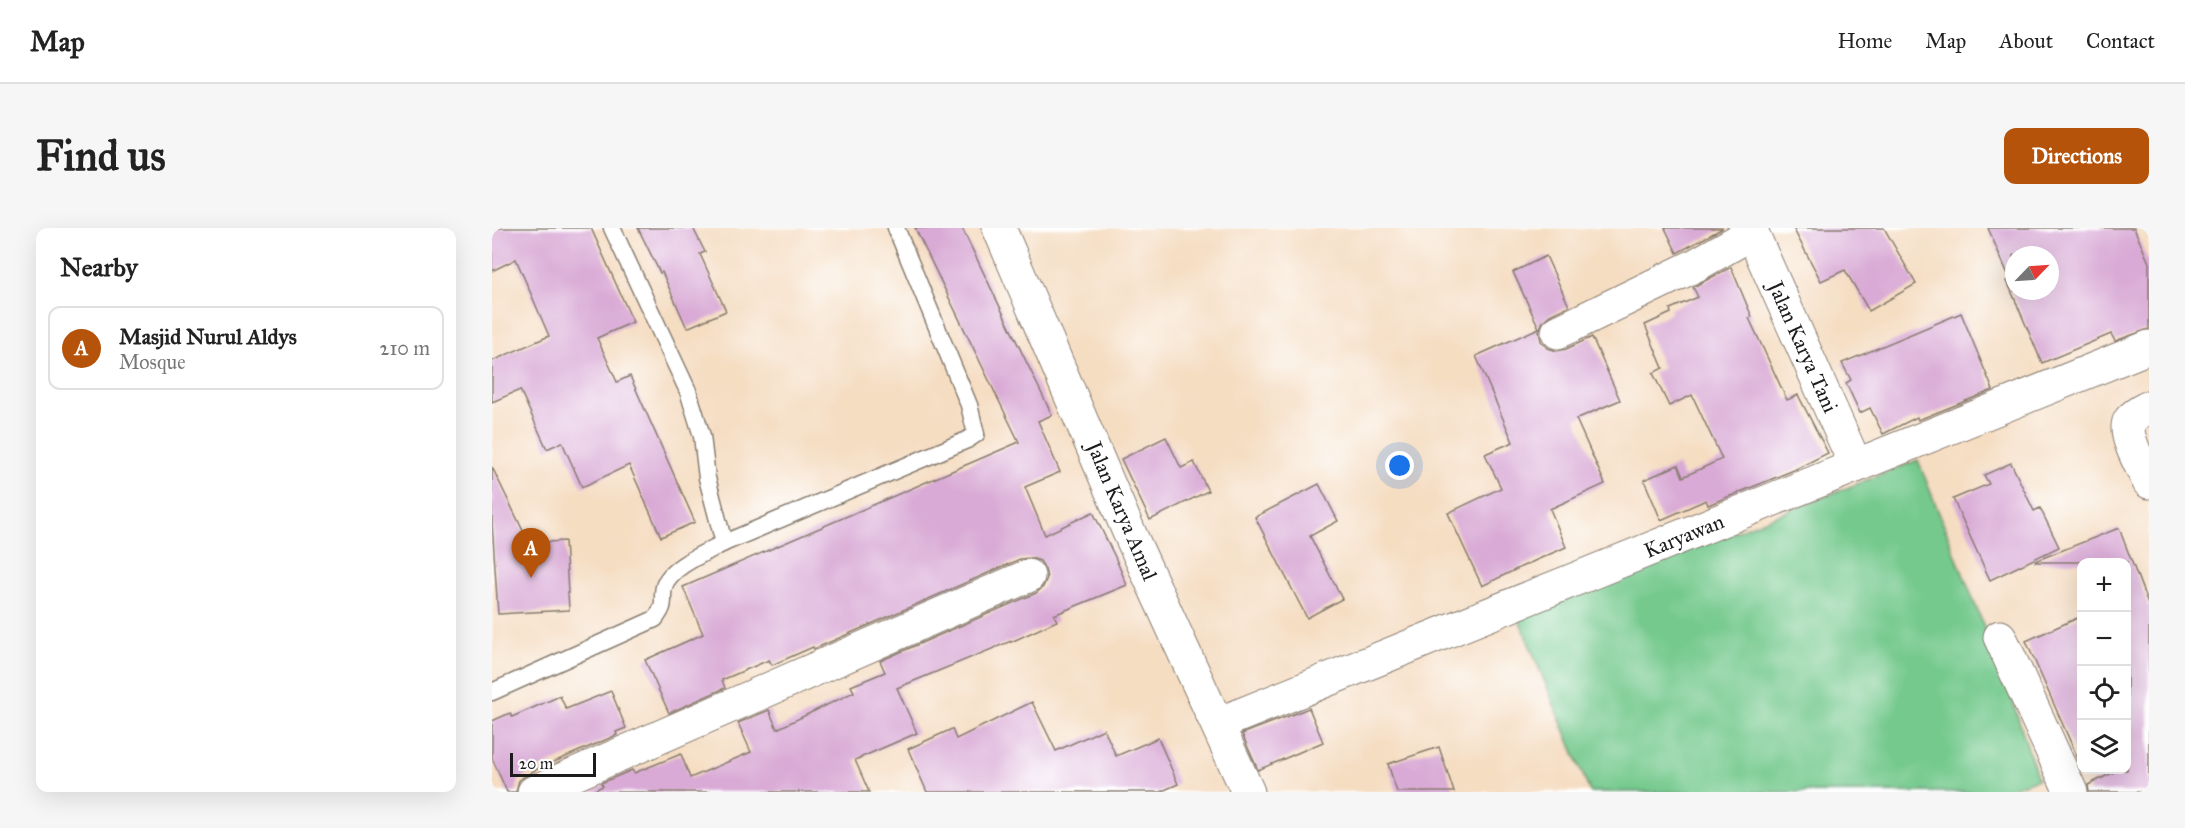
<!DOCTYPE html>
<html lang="en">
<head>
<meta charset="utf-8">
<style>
	:root { --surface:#fff; --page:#f6f6f6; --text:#222; --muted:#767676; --line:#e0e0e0; --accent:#b45309 }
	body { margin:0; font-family:"IM FELL Great Primer",serif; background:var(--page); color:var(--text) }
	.controls { position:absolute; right:18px; bottom:18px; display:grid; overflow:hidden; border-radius:12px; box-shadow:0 6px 24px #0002 }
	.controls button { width:54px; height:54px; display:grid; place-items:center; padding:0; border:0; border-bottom:2px solid var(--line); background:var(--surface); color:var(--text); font:30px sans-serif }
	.compass { position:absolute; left:1513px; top:18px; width:54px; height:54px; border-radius:50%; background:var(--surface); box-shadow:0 6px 24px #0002; rotate:65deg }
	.scale { position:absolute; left:18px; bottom:15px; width:86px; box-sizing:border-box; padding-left:6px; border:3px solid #1c1c1c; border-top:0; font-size:16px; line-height:21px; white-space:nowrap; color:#1c1c1c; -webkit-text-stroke:4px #fff; paint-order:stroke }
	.you { position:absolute; left:908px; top:238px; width:21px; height:21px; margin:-15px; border:4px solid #fff; border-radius:50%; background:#1a73e8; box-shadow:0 0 0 9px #1a73e833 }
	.badge { display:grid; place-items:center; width:39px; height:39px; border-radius:50%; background:var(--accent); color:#fff; font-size:20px; font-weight:700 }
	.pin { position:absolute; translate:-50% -50px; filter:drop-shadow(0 2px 3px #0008) }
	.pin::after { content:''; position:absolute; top:32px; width:21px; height:18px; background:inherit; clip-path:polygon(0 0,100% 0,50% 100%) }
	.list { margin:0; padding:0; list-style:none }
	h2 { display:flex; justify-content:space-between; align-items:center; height:78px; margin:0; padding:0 24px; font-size:26px }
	h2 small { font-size:20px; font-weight:400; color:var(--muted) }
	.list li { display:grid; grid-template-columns:39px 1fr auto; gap:18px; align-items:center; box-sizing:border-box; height:84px; margin:0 12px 12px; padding:0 12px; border:2px solid var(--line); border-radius:12px }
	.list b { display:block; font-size:22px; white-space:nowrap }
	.list p { margin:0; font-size:20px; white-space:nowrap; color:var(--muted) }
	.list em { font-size:20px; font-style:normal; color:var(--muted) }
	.icon { flex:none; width:33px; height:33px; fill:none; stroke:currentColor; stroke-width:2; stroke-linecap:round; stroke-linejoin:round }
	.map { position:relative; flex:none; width:1657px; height:564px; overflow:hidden; border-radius:12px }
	header { display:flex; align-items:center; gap:36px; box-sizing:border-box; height:84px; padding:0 30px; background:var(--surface); border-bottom:2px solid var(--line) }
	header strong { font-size:28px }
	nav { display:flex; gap:33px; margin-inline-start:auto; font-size:21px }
	.intro { display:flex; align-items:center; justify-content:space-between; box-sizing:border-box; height:144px; padding:0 36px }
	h1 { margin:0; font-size:42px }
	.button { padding:15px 27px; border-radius:12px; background:var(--accent); color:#fff; font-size:21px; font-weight:700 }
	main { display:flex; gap:36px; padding:0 36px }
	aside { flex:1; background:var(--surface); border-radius:12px; box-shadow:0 6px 24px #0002 }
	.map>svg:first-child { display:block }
</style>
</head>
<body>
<header>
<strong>Map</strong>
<nav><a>Home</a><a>Map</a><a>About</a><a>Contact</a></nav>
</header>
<div class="intro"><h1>Find us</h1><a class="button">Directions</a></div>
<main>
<aside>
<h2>Nearby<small></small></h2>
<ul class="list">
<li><span class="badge">A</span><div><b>Masjid Nurul Aldys</b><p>Mosque</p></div><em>210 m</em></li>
</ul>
</aside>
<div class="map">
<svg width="1657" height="564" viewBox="0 0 1657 564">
	<rect width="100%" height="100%" fill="#fff"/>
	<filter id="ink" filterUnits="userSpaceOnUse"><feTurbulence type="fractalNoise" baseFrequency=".0167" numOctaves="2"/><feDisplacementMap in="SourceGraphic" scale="12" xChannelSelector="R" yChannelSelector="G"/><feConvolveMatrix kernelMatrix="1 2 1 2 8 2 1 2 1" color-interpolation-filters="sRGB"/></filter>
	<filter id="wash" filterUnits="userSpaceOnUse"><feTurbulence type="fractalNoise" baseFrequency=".008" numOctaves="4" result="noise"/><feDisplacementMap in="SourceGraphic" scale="24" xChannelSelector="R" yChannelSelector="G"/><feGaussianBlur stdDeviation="1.35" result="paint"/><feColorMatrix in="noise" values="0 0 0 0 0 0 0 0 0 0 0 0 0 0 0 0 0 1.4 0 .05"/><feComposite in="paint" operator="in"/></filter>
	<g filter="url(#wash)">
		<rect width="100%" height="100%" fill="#f5ddc2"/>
		<path fill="#75c98d" stroke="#487254" stroke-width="1.5" d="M 1426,232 L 1517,462 L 1546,551 L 1506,564 L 1098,564 L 1026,389 Z"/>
		<g id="blocks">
			<g fill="#d9aad6" fill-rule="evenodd">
				<path d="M 0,0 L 99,0 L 141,94 L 105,110 L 125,154 L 138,148 L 203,294 L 169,309 L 137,237 L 90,259 L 70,214 L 55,221 L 28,162 L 0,174 L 0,133 L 57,108 L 24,31 L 0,43 Z"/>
				<path d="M 146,0 L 201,0 L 213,24 L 208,26 L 234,83 L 195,100 L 170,44 L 168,45 Z"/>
				<path d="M 423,0 L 470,0 L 560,187 L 546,193 L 568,244 L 533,259 L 553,307 L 601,284 L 623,329 L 635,357 L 562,387 L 565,393 L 519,414 L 519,413 L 405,460 L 425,505 L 363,532 L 377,564 L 98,564 L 111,558 L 109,555 L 140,542 L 142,545 L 189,526 L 198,550 L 259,524 L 246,495 L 277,482 L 285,501 L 362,464 L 359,458 L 393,444 L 388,433 L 544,365 L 551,359 L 555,350 L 553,341 L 548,333 L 539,330 L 528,331 L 322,421 L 321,419 L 280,437 L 277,432 L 230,452 L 233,460 L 177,485 L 153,432 L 211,406 L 191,359 L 527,214 Z"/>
				<path d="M 1173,0 L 1231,0 L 1185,25 Z"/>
				<path d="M 1301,0 L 1392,0 L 1424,56 L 1377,83 L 1353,42 L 1329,53 Z"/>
				<path d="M 1496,0 L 1642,0 L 1657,35 L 1657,101 L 1623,113 L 1619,106 L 1550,135 L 1515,53 L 1518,51 ZM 1522,27 L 1558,27 L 1558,63 L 1522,63 Z"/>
				<path d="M 1054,28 L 1077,78 L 1058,87 L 1051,93 L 1047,103 L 1049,113 L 1056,120 L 1065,123 L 1074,121 L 1100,109 L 1128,172 L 1084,191 L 1113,256 L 1058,281 L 1074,319 L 1031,338 L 990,358 L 956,285 L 1009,260 L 993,226 L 1021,214 L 984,128 L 1047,100 L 1021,44 Z"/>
				<path d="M 1239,39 L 1260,89 L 1257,90 L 1295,172 L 1306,167 L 1336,225 L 1302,242 L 1216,277 L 1214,272 L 1169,292 L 1152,252 L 1186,237 L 1191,249 L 1230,231 L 1200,167 L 1177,178 L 1161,145 L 1171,140 L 1153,97 L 1179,85 L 1178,81 L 1206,69 L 1201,59 Z"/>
				<path d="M 1469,85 L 1501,162 L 1426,192 L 1425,189 L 1391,206 L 1378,180 L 1368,185 L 1354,155 L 1359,152 L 1350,135 Z"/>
				<path d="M 674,209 L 689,240 L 702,234 L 716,263 L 658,292 L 629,231 Z"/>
				<path d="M 1519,235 L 1542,283 L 1548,280 L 1567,319 L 1498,352 L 1461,271 L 1497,256 L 1492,247 Z"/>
				<path d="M 0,239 L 37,315 L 73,313 L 77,382 L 6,386 L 0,294 Z"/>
				<path d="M 827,256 L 846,293 L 818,308 L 850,371 L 815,390 L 763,289 Z"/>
				<path d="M 1627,300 L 1657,379 L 1657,564 L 1597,564 L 1596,557 L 1626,542 L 1635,542 L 1635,334 L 1543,334 L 1543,333 Z"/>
				<path d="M 1590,388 L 1590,540 L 1534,413 Z"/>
				<path d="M 119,463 L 134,500 L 124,504 L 125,507 L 43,542 L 27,552 L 24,564 L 15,564 L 0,530 L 0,493 L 18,485 L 20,489 L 68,468 L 74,481 Z"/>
				<path d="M 540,474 L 564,523 L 612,501 L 624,528 L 666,510 L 686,556 L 668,564 L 435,564 L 416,521 L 460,501 L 464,511 Z"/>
				<path d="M 817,480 L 831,514 L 766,542 L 750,506 Z"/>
				<path d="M 947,519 L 962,564 L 905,564 L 896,536 Z"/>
			</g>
		</g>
	</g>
	<g filter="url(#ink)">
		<use href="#blocks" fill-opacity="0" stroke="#887c6f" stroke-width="1.5"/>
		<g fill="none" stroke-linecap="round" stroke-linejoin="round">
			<g stroke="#887c6f" stroke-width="19">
				<g id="lane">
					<path d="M 120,0 L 196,163 L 210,208 L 215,250 L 232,315"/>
					<path d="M 0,464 L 163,391 C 166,387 169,383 170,379 C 172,373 170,366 172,359 C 177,339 215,324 232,315 L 475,212 L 484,206 L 477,177 L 404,0"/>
				</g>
			</g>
			<g stroke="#887c6f" stroke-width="35">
				<g id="street">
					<path d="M 507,0 L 637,304 L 756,564"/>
					<path d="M 1258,0 L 1364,238"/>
					<path d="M 1066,104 L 1204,37 L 1260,5"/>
					<path d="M 1657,179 C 1651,182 1642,187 1638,192 C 1629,204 1651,241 1657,254"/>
					<path d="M 1508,409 L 1579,564"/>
					<path d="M 726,496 L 1657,119"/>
					<path d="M 42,564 L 536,348"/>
				</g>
			</g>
			<use href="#lane" stroke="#fff" stroke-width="16"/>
			<use href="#street" stroke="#fff" stroke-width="33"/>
		</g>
	</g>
	<g text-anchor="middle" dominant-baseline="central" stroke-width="4.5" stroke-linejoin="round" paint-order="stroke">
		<g font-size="21" fill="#1c1c1c" stroke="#fff">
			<text transform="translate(1311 119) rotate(66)">Jalan Karya Tani</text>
			<text transform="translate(630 283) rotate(67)">Jalan Karya Amal</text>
			<text transform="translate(1192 308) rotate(-22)">Karyawan</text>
		</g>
	</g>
</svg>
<div class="controls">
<button>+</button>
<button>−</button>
<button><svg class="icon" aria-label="locate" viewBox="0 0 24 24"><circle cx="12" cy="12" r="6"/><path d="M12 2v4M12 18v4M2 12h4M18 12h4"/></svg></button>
<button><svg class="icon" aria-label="layers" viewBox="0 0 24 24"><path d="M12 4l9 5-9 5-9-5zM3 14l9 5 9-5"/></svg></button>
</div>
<svg class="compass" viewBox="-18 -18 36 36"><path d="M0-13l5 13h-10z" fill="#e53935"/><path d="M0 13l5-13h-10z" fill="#767676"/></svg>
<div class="scale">20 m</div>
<div class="you"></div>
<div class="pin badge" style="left:39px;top:350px">A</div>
</div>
</main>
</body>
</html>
